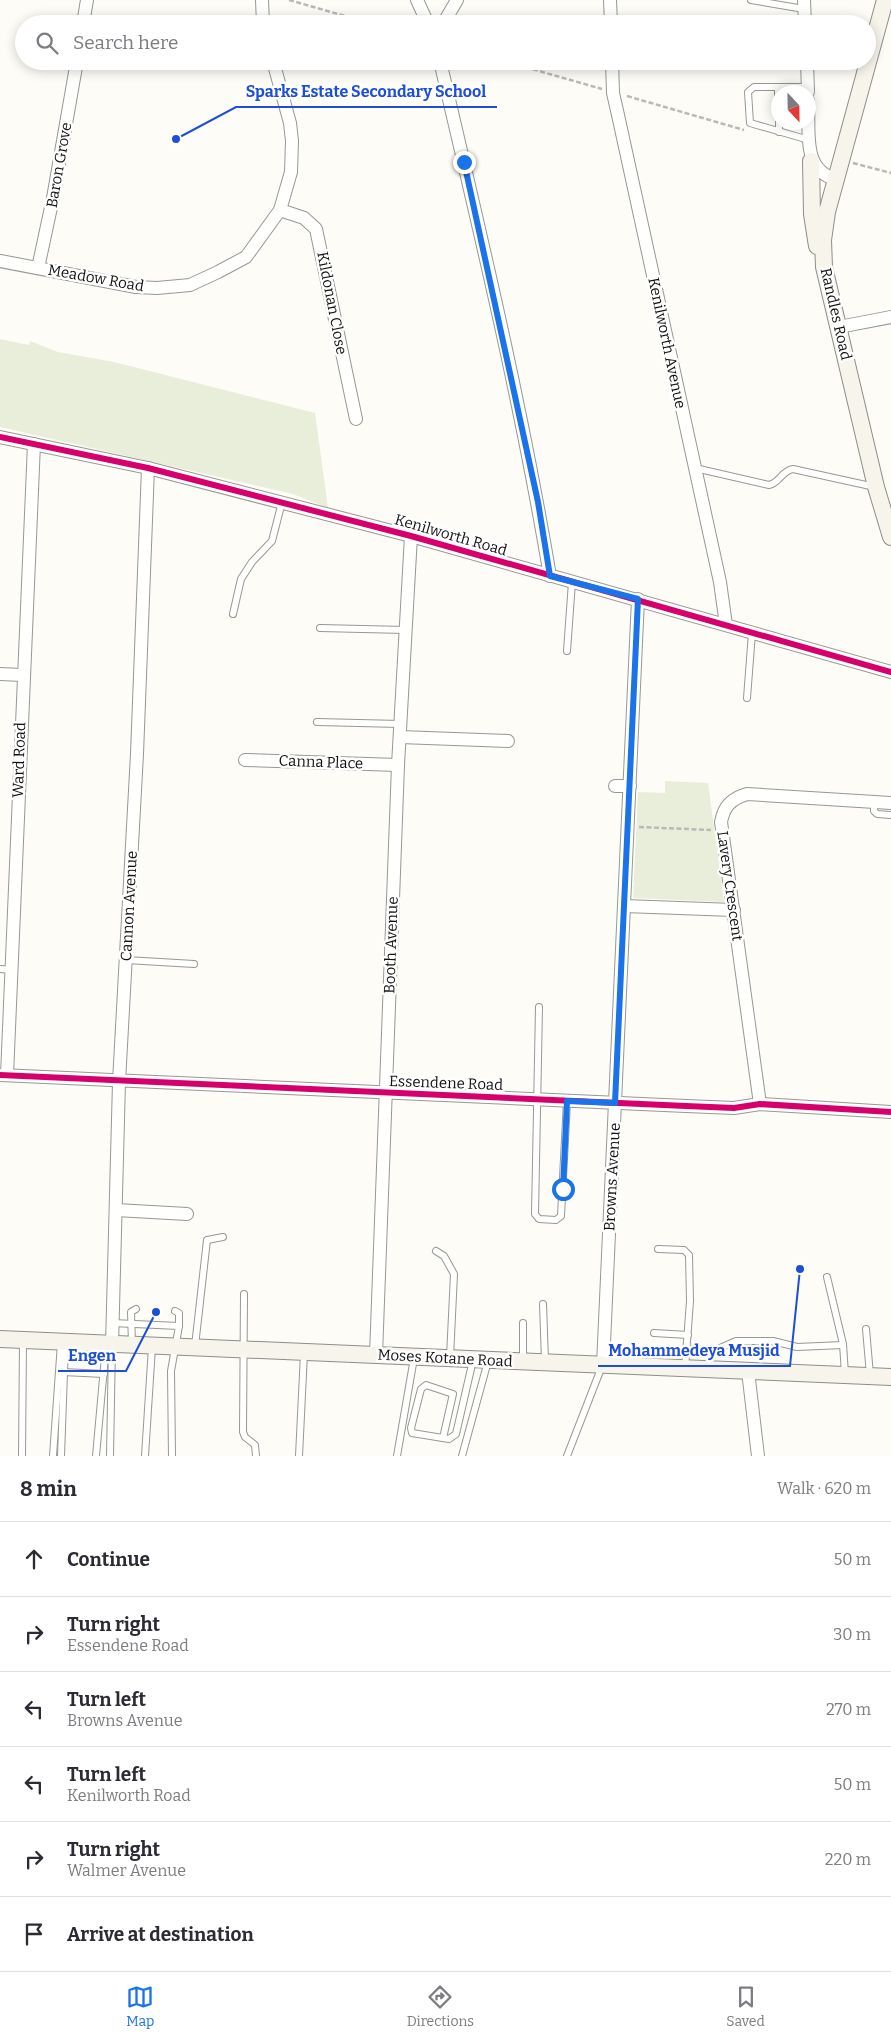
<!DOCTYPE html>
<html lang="en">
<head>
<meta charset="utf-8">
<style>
	:root { --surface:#fff; --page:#f7f7f7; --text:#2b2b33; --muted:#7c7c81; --line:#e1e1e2; --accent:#1a73e8 }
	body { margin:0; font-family:Bitter,serif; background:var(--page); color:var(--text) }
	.compass { position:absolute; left:771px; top:85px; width:45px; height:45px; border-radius:50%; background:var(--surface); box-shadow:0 2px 12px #0003; rotate:158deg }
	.stop { position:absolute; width:15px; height:15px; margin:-11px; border:4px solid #1a73e8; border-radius:50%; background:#fff }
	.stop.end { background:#1a73e8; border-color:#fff; box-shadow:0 1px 5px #0008 }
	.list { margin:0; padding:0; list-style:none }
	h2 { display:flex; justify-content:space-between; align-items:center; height:65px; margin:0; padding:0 20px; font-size:21px }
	h2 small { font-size:16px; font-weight:400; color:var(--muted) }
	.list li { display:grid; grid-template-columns:32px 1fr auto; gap:15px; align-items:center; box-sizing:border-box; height:75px; padding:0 20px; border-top:1px solid var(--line) }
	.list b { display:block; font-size:19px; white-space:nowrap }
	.list p { margin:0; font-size:16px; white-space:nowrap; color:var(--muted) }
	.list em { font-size:16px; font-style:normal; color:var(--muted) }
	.icon { flex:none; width:28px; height:28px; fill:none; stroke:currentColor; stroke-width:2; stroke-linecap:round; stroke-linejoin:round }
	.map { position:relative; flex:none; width:891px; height:1456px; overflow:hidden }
	.search { position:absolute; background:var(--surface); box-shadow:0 2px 12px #0003; left:15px; right:15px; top:15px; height:55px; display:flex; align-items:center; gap:12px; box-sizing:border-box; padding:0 18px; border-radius:28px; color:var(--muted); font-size:19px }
	.sheet { height:515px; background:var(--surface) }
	nav { display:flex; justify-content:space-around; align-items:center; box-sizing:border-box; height:70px; border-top:1px solid var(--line); background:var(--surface); font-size:14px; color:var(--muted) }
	nav a { display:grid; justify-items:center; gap:2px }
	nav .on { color:var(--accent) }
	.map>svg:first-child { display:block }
</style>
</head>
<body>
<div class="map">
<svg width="891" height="1456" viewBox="0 0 891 1456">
	<rect width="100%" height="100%" fill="#fdfcf7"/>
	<g fill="#e9eedb">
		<path d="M 0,339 L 29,345 L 30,341 L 58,352 L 114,362 L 315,413 L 328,508 L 293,494 L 0,427 Z"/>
		<path d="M 665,781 L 708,783 L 724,902 L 633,898 L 638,792 L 665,793 Z"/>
	</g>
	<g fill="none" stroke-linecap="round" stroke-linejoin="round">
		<g stroke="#979795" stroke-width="8">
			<g id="lane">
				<path d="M 751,0 L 804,9"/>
				<path d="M 778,87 L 778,108"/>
				<path d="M 808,87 L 754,87 L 748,92 L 750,123 L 809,140"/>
				<path d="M 779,122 L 779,132"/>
				<path d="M 695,468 L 769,485 C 780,483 781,471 793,469 L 875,487"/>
				<path d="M 233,614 L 241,579 L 252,562 L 272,541 L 282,502"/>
				<path d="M 320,628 L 405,630"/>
				<path d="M 567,651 L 572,582"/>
				<path d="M 747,698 L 752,633"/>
				<path d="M 317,722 L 400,724"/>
				<path d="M 874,802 L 874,811 L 877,814 L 891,815"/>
				<path d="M 126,960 L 194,964"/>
				<path d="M 1,969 L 10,970"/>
				<path d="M 539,1007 L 535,1214 L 539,1219 L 556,1220 L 561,1216 L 567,1101"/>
				<path d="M 658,1249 L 684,1250 L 689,1255 L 690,1301 L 685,1368"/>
				<path d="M 436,1251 L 444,1256 L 454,1274 L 450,1357"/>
				<path d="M 827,1277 L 843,1344 L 845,1374"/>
				<path d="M 244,1294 L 243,1432 L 245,1437 L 255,1445 L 256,1456"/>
				<path d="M 543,1304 L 545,1361"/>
				<path d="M 175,1311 L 179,1313 L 179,1326"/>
				<path d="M 112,1323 L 179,1326 L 171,1371 L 172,1456"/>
				<path d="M 523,1323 L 523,1361"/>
				<path d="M 866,1329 L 870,1375"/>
				<path d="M 654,1333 L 688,1335"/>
				<path d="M 132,1344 L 131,1312 L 136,1309"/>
				<path d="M 195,1346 L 207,1240 L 223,1237"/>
				<path d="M 686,1349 L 718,1349 L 736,1341 L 773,1341 L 797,1347 L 843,1345"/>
				<path d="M 63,1372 L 104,1374"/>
				<path d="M 443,1438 L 453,1394 L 426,1385 L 421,1389 L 411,1428 L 412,1433 L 449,1439 L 456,1434 L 473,1360"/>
				<path d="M 22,1456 L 23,1341"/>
				<path d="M 53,1456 L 61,1343"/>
				<path d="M 61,1456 L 65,1345"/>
				<path d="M 96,1456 L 106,1345"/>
				<path d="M 110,1456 L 112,1345"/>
				<path d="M 145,1456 L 152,1347"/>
				<path d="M 299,1456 L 304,1353"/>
				<path d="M 397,1456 L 414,1358"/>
				<path d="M 462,1456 L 488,1361"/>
				<path d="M 567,1456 L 602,1366"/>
			</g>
		</g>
		<g stroke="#979795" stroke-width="14">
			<g id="street">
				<path d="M 262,0 L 263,24"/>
				<path d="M 417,0 L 428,24"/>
				<path d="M 610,0 L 611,24"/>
				<path d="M 804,0 L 805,24"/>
				<path d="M 83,24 L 87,0"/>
				<path d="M 443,24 L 457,0"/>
				<path d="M 440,61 C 480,232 521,403 550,576"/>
				<path d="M 612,61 L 613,93 L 618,115 L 720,582 L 726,625"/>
				<path d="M 807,61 L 808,92"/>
				<path d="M 808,101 C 810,132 801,170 837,180"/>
				<path d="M 280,210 L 304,218 L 316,229 L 356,419"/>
				<path d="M 0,261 L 136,287 L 157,288 L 190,285 L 218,272 L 246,257 L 280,210 L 291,172 L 292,141 L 290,123 L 273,61"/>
				<path d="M 38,268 L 53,198 L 77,61"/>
				<path d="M 839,327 L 891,317"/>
				<path d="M 0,437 L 148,468 L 411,536 L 891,672"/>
				<path d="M 0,674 L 22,675"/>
				<path d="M 400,737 L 508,741"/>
				<path d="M 245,760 L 398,765"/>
				<path d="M 615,786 L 630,786"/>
				<path d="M 624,906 L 734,910"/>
				<path d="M 0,1075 L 686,1106 L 734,1108 L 760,1104 L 891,1112"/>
				<path d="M 7,1075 L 34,444"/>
				<path d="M 760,1104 L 721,822 C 724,806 731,799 747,794 L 891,803"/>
				<path d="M 116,1210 L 187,1214"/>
				<path d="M 112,1345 L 119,1082 L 137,754 L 148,468"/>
				<path d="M 376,1355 L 398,765 L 411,536"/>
				<path d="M 603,1365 L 638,599"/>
				<path d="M 748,1371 L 758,1456"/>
			</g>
		</g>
		<g stroke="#8e8d8b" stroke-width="18">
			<g id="secondary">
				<path d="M 885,0 L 827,212 L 823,240 L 824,267 L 876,487 L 891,537"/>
				<path d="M 811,161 L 812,214 L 817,246"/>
				<path d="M 0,1339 L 891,1377"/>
			</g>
		</g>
		<g stroke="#b9b9b8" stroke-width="2.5" stroke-dasharray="5 2.5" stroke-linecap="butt">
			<path d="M 289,0 L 373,24"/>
			<path d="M 504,61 L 602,89"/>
			<path d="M 627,96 L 744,130"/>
			<path d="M 853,163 L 891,173"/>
			<path d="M 639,827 L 711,830"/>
		</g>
		<use href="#lane" stroke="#fffffe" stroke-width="6"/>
		<use href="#street" stroke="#fffffe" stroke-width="12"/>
		<use href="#secondary" stroke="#f6f4eb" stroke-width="16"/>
		<g stroke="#fff" stroke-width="9">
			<g id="cycleway">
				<path d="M 0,437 L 148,468 L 411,536 L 891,672"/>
				<path d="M 0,1075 L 686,1106 L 734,1108 L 760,1104 L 891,1112"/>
			</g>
		</g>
		<use href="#cycleway" stroke="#d6006c" stroke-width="6"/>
	</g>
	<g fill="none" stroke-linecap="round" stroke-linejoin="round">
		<path stroke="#1a73e8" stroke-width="6" d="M 464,162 L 538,502 L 550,576 L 638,599 L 615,1103 L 567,1101 L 563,1189"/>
	</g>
	<g text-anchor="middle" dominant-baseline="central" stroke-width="5" stroke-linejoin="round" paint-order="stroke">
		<g font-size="15" fill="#111" stroke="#fff">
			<text transform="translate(59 165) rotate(-80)">Baron Grove</text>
			<text transform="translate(96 278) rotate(10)">Meadow Road</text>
			<text transform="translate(332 303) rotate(79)">Kildonan Close</text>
			<text transform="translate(836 314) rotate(77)">Randles Road</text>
			<text transform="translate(667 343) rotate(78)">Kenilworth Avenue</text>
			<text transform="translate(451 535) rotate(16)">Kenilworth Road</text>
			<text transform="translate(19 760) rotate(-88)">Ward Road</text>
			<text transform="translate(321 762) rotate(2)">Canna Place</text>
			<text transform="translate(730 886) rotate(82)">Lavery Crescent</text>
			<text transform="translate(129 906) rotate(-87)">Cannon Avenue</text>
			<text transform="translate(391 945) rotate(-88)">Booth Avenue</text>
			<text transform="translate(446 1083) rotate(2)">Essendene Road</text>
			<text transform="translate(612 1177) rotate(-87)">Browns Avenue</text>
			<text transform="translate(445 1358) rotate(3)">Moses Kotane Road</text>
		</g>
	</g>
	<path fill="none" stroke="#1d4ed8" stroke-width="2" d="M176 139L236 107H497M800 1269L790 1366H598M156 1312L126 1371H58"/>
	<g fill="#1d4ed8" stroke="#fff" stroke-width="2">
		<circle cx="176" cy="139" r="5"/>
		<circle cx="800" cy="1269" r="5"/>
		<circle cx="156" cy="1312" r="5"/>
	</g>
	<g font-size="16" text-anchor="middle" font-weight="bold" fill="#1d4ed8" stroke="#fff" stroke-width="5" stroke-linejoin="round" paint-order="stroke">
		<text x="366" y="97">Sparks Estate Secondary School</text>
		<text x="694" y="1356">Mohammedeya Musjid</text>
		<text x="92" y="1361">Engen</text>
	</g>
</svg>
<svg class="compass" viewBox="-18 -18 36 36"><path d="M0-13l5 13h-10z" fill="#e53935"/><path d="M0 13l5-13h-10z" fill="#7c7c81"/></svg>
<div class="stop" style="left:563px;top:1189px"></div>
<div class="stop end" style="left:464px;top:162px"></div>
<div class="search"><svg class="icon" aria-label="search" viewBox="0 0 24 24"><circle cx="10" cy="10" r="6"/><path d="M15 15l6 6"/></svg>Search here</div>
</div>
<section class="sheet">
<h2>8 min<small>Walk · 620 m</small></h2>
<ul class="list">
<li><svg class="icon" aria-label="ahead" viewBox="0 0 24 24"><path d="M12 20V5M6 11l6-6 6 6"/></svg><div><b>Continue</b></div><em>50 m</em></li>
<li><svg class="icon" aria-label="right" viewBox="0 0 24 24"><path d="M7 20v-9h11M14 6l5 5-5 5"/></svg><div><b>Turn right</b><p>Essendene Road</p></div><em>30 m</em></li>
<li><svg class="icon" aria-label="left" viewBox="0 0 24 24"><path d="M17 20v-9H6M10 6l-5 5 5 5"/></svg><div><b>Turn left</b><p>Browns Avenue</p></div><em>270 m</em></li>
<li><svg class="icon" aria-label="left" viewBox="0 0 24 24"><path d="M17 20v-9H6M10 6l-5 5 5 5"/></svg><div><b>Turn left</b><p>Kenilworth Road</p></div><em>50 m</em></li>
<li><svg class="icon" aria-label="right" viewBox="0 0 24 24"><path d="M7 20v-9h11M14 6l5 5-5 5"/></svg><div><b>Turn right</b><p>Walmer Avenue</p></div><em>220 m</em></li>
<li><svg class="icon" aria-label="arrive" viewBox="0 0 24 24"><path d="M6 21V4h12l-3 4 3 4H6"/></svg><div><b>Arrive at destination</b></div></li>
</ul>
</section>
<nav>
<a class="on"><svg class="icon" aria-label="map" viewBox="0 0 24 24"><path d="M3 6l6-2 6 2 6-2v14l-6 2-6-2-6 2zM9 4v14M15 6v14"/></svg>Map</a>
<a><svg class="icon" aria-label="directions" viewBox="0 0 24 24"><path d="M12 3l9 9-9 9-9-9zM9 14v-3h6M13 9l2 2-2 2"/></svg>Directions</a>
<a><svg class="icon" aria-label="saved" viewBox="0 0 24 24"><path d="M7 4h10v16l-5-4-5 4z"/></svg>Saved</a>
</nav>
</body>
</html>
